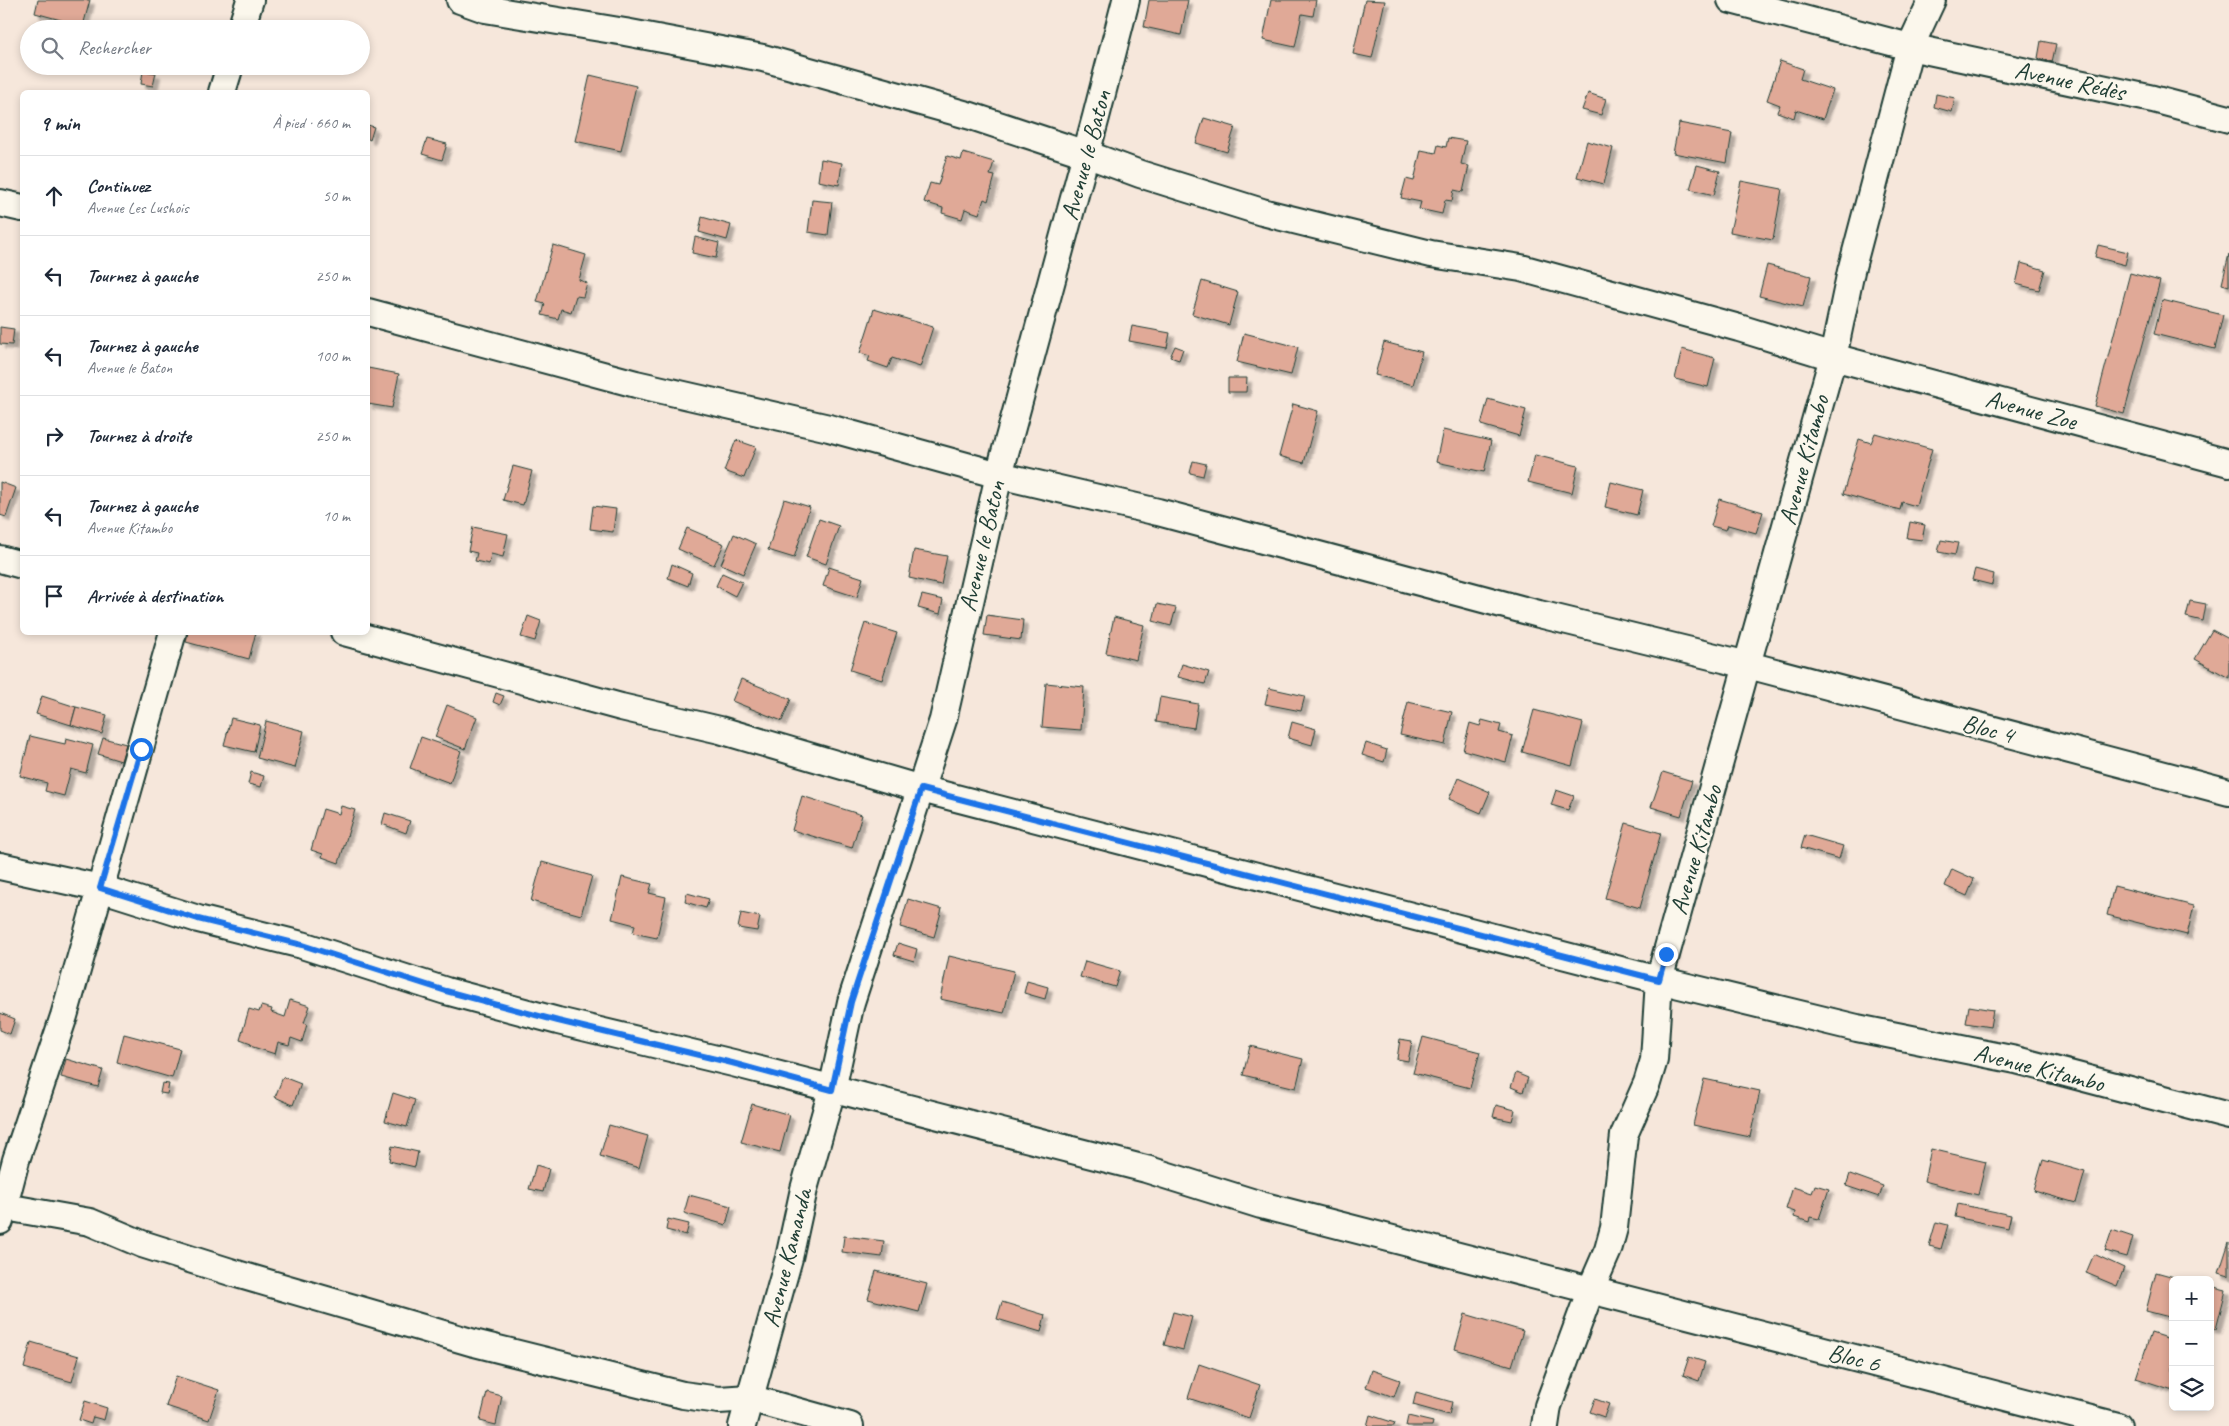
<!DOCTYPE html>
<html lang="fr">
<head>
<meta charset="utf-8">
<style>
	:root { --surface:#fff; --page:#f2f2f3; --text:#1f2937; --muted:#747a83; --line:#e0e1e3 }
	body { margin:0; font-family:Caveat,sans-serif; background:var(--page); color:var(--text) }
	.controls { position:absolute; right:15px; bottom:15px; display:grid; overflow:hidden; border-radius:8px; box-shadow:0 2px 8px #0003 }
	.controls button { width:45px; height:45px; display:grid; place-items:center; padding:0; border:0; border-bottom:1px solid var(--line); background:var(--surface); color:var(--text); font:25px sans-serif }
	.stop { position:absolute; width:15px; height:15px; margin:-11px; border:4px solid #1a73e8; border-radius:50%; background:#fff }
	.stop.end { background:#1a73e8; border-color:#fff; box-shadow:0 1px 5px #0008 }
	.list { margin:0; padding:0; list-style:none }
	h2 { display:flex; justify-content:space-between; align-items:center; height:65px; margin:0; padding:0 20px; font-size:21px }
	h2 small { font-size:16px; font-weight:400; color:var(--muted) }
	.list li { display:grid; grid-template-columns:32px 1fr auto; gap:15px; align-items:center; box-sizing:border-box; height:80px; padding:0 20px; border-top:1px solid var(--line) }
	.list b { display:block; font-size:19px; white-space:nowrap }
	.list p { margin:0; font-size:16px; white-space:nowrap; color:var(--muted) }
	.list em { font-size:16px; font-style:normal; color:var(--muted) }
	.icon { flex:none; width:28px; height:28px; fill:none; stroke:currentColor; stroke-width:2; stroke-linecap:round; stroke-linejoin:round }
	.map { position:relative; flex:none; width:2229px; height:1426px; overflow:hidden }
	.search { position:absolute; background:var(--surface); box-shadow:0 2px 8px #0003; left:20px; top:20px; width:350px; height:55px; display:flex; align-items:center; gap:12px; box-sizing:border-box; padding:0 18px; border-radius:28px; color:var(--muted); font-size:19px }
	.panel { position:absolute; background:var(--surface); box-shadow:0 2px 8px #0003; left:20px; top:90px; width:350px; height:545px; border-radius:8px }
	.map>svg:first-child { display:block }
</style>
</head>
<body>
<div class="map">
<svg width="2229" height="1426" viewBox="0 0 2229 1426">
	<defs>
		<filter id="shadow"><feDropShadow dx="4.5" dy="4.5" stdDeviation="1" flood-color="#0004"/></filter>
	</defs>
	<rect width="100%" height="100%" fill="#f6e7db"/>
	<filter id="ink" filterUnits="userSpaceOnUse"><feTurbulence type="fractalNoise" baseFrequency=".02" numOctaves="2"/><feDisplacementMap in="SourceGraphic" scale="10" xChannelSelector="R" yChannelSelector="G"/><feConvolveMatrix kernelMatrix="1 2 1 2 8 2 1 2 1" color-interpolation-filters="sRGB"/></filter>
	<g filter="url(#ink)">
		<g fill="#e0a997" stroke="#1f3d34" filter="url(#shadow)">
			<path d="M 38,0 L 90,0 L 83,26 L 35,13 Z"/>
			<path d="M 1149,0 L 1188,0 L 1181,35 L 1144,27 Z"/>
			<path d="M 1271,0 L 1316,0 L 1313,16 L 1302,14 L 1295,47 L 1263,40 Z"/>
			<path d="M 1365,0 L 1385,1 L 1372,58 L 1353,54 Z"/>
			<path d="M 2041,41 L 2056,44 L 2052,62 L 2038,58 Z"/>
			<path d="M 1780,61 L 1803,69 L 1800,79 L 1833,90 L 1823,119 L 1796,110 L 1794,118 L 1777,112 L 1780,105 L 1767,100 Z"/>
			<path d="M 143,71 L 156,73 L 153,86 L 141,84 Z"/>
			<path d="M 590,75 L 636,86 L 621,151 L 575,141 Z"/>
			<path d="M 1588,93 L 1606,99 L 1601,115 L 1582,110 Z"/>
			<path d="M 1936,94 L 1955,98 L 1952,112 L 1934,107 Z"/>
			<path d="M 1204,118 L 1235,127 L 1227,152 L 1196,143 Z"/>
			<path d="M 1679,123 L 1732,133 L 1727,163 L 1673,153 Z"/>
			<path d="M 368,125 L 374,127 L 370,140 L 368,139 Z"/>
			<path d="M 1448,138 L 1466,141 L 1461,164 L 1469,166 L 1463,192 L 1454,190 L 1452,201 L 1445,200 L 1442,214 L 1419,209 L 1421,202 L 1401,198 L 1406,179 L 1414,181 L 1421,150 L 1436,153 L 1438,145 L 1446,147 Z"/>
			<path d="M 427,139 L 447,144 L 442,160 L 422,154 Z"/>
			<path d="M 1587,141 L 1613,148 L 1604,184 L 1577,177 Z"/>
			<path d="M 963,153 L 994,162 L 990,175 L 995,176 L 988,201 L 984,199 L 979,214 L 965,209 L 962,219 L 942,213 L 943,208 L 924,202 L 930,183 L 938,185 L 947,156 L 961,160 Z"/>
			<path d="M 821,159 L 842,163 L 839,185 L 818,181 Z"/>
			<path d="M 1697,165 L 1720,171 L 1714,195 L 1690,189 Z"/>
			<path d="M 1741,181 L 1782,189 L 1773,240 L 1730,232 Z"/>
			<path d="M 812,200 L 832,202 L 828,235 L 808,232 Z"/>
			<path d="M 702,217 L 731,225 L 727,240 L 699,232 Z"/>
			<path d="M 695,237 L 719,243 L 716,258 L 692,253 Z"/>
			<path d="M 553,245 L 586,255 L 579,280 L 587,283 L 583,297 L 576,296 L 571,312 L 561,309 L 558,319 L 542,315 L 545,304 L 537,302 Z"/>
			<path d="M 2098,245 L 2128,252 L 2125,265 L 2095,257 Z"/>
			<path d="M 2229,254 L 2229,286 L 2222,284 Z"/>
			<path d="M 2021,263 L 2045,270 L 2039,290 L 2016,284 Z"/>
			<path d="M 1767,265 L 1811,276 L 1803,307 L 1759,296 Z"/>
			<path d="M 2130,273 L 2160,281 L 2124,414 L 2095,406 Z"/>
			<path d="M 1202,281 L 1238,292 L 1229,325 L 1192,314 Z"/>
			<path d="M 2162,300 L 2223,315 L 2215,349 L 2154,334 Z"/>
			<path d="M 874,309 L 933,327 L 920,367 L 892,358 L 888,368 L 868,361 L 870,356 L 860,353 Z"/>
			<path d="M 1132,326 L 1170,333 L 1167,348 L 1129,341 Z"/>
			<path d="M 0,327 L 14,329 L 12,345 L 0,344 Z"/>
			<path d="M 1244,333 L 1298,347 L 1291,375 L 1237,362 Z"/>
			<path d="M 1384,342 L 1422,352 L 1413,385 L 1375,375 Z"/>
			<path d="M 1175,346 L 1183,349 L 1179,360 L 1170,357 Z"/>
			<path d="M 1682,349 L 1715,358 L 1708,387 L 1675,379 Z"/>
			<path d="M 368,368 L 399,374 L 392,408 L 368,404 Z"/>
			<path d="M 1228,378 L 1247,378 L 1246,392 L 1228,392 Z"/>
			<path d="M 1488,399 L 1526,410 L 1519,436 L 1481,425 Z"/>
			<path d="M 1293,404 L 1318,411 L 1304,463 L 1279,456 Z"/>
			<path d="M 1443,430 L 1491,441 L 1484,472 L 1436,462 Z"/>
			<path d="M 1875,433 L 1932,449 L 1916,506 L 1902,502 L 1900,510 L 1843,494 L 1859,439 L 1871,443 Z"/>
			<path d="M 736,440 L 756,447 L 744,478 L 724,471 Z"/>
			<path d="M 1535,455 L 1578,466 L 1572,493 L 1528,482 Z"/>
			<path d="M 1193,461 L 1206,464 L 1203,476 L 1190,473 Z"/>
			<path d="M 513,466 L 532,471 L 523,505 L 503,500 Z"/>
			<path d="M 0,482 L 16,488 L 6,517 L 0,515 Z"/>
			<path d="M 1611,482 L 1643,490 L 1637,515 L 1605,507 Z"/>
			<path d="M 784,499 L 810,507 L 794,558 L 768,550 Z"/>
			<path d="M 1719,499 L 1763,512 L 1756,533 L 1728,525 L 1726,530 L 1711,526 Z"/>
			<path d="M 593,506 L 616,509 L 613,532 L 590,529 Z"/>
			<path d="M 819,519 L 839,526 L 826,564 L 806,557 Z"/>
			<path d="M 1910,522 L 1925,525 L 1922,540 L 1907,538 Z"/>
			<path d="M 473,527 L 508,534 L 503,557 L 491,554 L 489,564 L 475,561 L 477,553 L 468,551 Z"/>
			<path d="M 687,528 L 724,544 L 714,565 L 678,549 Z"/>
			<path d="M 734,534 L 756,544 L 743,574 L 721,564 Z"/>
			<path d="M 1941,540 L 1958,543 L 1955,555 L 1938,552 Z"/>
			<path d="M 914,550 L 947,556 L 941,585 L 909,578 Z"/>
			<path d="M 672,564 L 692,573 L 688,586 L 668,578 Z"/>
			<path d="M 829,567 L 863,578 L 857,597 L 823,586 Z"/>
			<path d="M 1975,569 L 1994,574 L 1992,585 L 1972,580 Z"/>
			<path d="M 722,573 L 742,582 L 735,596 L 716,586 Z"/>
			<path d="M 922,595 L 943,600 L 940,614 L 918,608 Z"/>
			<path d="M 2190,601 L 2206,604 L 2203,621 L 2186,617 Z"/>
			<path d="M 1157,604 L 1176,608 L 1171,626 L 1153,621 Z"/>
			<path d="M 987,615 L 1023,620 L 1021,640 L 984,635 Z"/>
			<path d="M 528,616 L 541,621 L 535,641 L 521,637 Z"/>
			<path d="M 1114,617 L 1144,625 L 1136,660 L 1106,653 Z"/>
			<path d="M 865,623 L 897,633 L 882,680 L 850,670 Z"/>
			<path d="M 2212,630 L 2229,639 L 2229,678 L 2195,659 Z"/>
			<path d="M 188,632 L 256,632 L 249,659 L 186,642 Z"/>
			<path d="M 1182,664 L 1209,672 L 1205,684 L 1178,677 Z"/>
			<path d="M 741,679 L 791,699 L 782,721 L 732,701 Z"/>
			<path d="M 1046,683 L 1084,687 L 1081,730 L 1042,727 Z"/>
			<path d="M 1269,688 L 1305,696 L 1301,711 L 1265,704 Z"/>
			<path d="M 496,693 L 504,696 L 500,705 L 493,702 Z"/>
			<path d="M 42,696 L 76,707 L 71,725 L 36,714 Z"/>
			<path d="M 1160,697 L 1198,704 L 1194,728 L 1156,722 Z"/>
			<path d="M 1408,702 L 1452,712 L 1445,745 L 1400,735 Z"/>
			<path d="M 447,705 L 477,717 L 465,749 L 435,737 Z"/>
			<path d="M 76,707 L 107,715 L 102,734 L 71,725 Z"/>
			<path d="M 1534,710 L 1583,723 L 1572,766 L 1522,752 Z"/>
			<path d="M 231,718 L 260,725 L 254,752 L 224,745 Z"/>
			<path d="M 1482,720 L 1501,725 L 1499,732 L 1513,736 L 1506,762 L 1463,750 L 1470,723 L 1480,726 Z"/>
			<path d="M 266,721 L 304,731 L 295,768 L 257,758 Z"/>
			<path d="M 1292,722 L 1316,729 L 1312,745 L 1288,738 Z"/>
			<path d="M 30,736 L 65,744 L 66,738 L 93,745 L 86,773 L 71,769 L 64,796 L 45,791 L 47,783 L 20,776 Z"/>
			<path d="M 421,737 L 461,751 L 450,783 L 410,768 Z"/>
			<path d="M 103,738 L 126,744 L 121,761 L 98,754 Z"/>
			<path d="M 1366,743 L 1387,750 L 1384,762 L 1362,755 Z"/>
			<path d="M 251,772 L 264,776 L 261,787 L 248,784 Z"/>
			<path d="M 1663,772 L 1692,781 L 1681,816 L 1651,807 Z"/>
			<path d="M 1458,778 L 1490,792 L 1481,813 L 1449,799 Z"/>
			<path d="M 1556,790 L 1574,796 L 1568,810 L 1551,805 Z"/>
			<path d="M 802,796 L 862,815 L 852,848 L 792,830 Z"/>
			<path d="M 341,806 L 355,810 L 339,863 L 322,857 L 323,854 L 311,850 L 323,809 L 339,814 Z"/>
			<path d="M 385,813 L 410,821 L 406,833 L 382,824 Z"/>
			<path d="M 1626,823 L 1661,833 L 1640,908 L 1605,898 Z"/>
			<path d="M 1805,835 L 1843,846 L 1839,859 L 1801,848 Z"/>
			<path d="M 542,862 L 592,876 L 581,915 L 531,901 Z"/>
			<path d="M 1952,869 L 1974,879 L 1967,896 L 1945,886 Z"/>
			<path d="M 622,877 L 652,884 L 649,893 L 666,897 L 657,938 L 633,933 L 635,925 L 612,919 Z"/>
			<path d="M 2114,886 L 2194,906 L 2187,935 L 2107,915 Z"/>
			<path d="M 687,893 L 709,899 L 706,908 L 685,902 Z"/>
			<path d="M 908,899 L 942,909 L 934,937 L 900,927 Z"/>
			<path d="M 741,913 L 760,917 L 757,931 L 738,928 Z"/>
			<path d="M 898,943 L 917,949 L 914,961 L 894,955 Z"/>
			<path d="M 949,956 L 1014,971 L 1004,1013 L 940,999 Z"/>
			<path d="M 1085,961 L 1120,971 L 1115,987 L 1080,977 Z"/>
			<path d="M 1027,981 L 1048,987 L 1045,999 L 1024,993 Z"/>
			<path d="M 290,1000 L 310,1006 L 304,1023 L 307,1024 L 302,1042 L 291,1038 L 289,1045 L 278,1042 L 275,1054 L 250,1046 L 251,1044 L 240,1040 L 249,1009 L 259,1012 L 261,1006 L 272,1009 L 271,1012 L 285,1017 Z"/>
			<path d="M 1969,1006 L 1993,1010 L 1990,1027 L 1966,1023 Z"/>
			<path d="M 0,1013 L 15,1019 L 10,1034 L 0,1030 Z"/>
			<path d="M 124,1034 L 180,1049 L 172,1078 L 117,1062 Z"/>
			<path d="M 1423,1037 L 1480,1052 L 1470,1088 L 1413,1073 Z"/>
			<path d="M 1400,1039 L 1412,1041 L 1408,1061 L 1397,1059 Z"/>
			<path d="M 1250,1046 L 1303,1059 L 1296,1088 L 1243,1075 Z"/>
			<path d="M 66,1059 L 103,1070 L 98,1087 L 61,1077 Z"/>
			<path d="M 1516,1073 L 1528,1078 L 1523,1092 L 1511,1087 Z"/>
			<path d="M 283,1077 L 301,1084 L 293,1105 L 275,1097 Z"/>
			<path d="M 1704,1079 L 1760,1091 L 1750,1137 L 1693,1125 Z"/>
			<path d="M 162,1083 L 169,1084 L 167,1094 L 160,1093 Z"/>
			<path d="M 393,1093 L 415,1100 L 407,1127 L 385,1121 Z"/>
			<path d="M 752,1104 L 790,1115 L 780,1152 L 741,1142 Z"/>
			<path d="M 1496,1105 L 1515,1110 L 1512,1121 L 1493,1117 Z"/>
			<path d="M 609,1125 L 648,1136 L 639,1168 L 600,1156 Z"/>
			<path d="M 392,1146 L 418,1152 L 415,1167 L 389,1161 Z"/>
			<path d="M 1931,1149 L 1986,1162 L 1978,1195 L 1924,1181 Z"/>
			<path d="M 2043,1160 L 2085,1172 L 2076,1203 L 2034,1191 Z"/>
			<path d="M 536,1165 L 549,1169 L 543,1192 L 529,1189 Z"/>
			<path d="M 1850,1174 L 1883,1186 L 1879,1197 L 1846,1186 Z"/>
			<path d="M 1815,1185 L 1829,1189 L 1819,1219 L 1810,1217 L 1809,1222 L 1794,1217 L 1795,1212 L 1786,1209 L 1793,1187 L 1812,1193 Z"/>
			<path d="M 689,1195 L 731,1206 L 726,1225 L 684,1213 Z"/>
			<path d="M 1958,1204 L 2011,1215 L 2008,1228 L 1955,1217 Z"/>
			<path d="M 668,1219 L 689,1224 L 686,1235 L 666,1230 Z"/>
			<path d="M 1936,1222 L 1948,1225 L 1941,1249 L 1929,1246 Z"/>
			<path d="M 2112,1230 L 2133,1237 L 2127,1257 L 2105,1251 Z"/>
			<path d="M 844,1236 L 884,1241 L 882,1257 L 842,1252 Z"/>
			<path d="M 2229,1242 L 2229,1276 L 2219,1273 Z"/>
			<path d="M 2094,1254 L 2124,1268 L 2117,1286 L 2086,1273 Z"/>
			<path d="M 876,1271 L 927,1284 L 919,1312 L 868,1299 Z"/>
			<path d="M 2156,1272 L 2185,1280 L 2173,1280 L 2173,1318 L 2146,1311 Z"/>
			<path d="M 2210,1286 L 2226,1290 L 2216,1329 L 2210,1328 Z"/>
			<path d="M 1002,1302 L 1045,1315 L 1041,1332 L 997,1319 Z"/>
			<path d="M 1173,1312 L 1192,1317 L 1183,1350 L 1164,1345 Z"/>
			<path d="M 1465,1314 L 1523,1331 L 1512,1366 L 1455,1349 Z"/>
			<path d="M 2151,1333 L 2173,1340 L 2173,1390 L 2136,1378 Z"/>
			<path d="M 31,1342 L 79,1356 L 72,1382 L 24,1368 Z"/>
			<path d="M 1689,1357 L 1705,1362 L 1699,1381 L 1683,1375 Z"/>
			<path d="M 1199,1364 L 1260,1385 L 1249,1418 L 1188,1398 Z"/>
			<path d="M 1372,1370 L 1400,1380 L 1394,1397 L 1366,1387 Z"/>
			<path d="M 176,1376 L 219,1390 L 209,1420 L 166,1406 Z"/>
			<path d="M 487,1392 L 502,1396 L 496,1425 L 480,1421 Z"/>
			<path d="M 1416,1392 L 1452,1402 L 1449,1415 L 1413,1405 Z"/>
			<path d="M 1595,1399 L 1609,1404 L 1604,1417 L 1590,1412 Z"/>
			<path d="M 85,1401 L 107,1408 L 104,1420 L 93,1417 L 91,1424 L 79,1420 Z"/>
			<path d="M 1370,1415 L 1395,1423 L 1394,1426 L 1367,1426 Z"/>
			<path d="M 1408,1416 L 1433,1422 L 1432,1426 L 1406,1426 Z"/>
		</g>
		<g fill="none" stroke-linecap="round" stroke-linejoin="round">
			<g stroke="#1f3d34" stroke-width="30">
				<g id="minor">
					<path d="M 460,0 L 485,9 L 625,32 L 763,58 L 971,116 L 1086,154 L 1140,174 L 1262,212 L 1431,254 L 1521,268 L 1739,328 L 1833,357 L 2229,463"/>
					<path d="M 1731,0 L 1910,47 L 2153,99 L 2229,119"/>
					<path d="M 1932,0 L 1910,47 L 1851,271 L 1833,357 L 1659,980 L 1857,1028 L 2016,1060 L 2229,1116"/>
					<path d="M 241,29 L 250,0"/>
					<path d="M 222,92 L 230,66"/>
					<path d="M 0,203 L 22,208"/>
					<path d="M 368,312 L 636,384 L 829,428 L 999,475 L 1158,512 L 1539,614 L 1748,665 L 2229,792"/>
					<path d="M 0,559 L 22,565"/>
					<path d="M 344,632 L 621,707 L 720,730 L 921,789 L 1659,980 L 1654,1060 L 1647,1083 L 1624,1135 L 1614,1228 L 1608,1250 L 1591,1289 L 1548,1406 L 1545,1426"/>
					<path d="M 0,866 L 100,888 L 198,919 L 302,945 L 446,991 L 558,1021 L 733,1063 L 1146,1169 L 1261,1205 L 2118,1426"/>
					<path d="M 0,1206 L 90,1222 L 142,1244 L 237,1274 L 474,1343 L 683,1395 L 719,1400 L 749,1398 L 850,1426"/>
					<path d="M 0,1221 L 16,1160 L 64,1016 L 173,632"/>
					<path d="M 742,1426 L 789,1258 L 804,1189 L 832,1090 L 851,1002 L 943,720 L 999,475 L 1096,117 L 1126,0"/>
				</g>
			</g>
			<use href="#minor" stroke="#fbf7ec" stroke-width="26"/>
		</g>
	</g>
	<g fill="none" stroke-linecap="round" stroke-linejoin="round" filter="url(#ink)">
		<path stroke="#1a73e8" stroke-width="6" d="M 141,749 L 100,888 L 198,919 L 302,945 L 446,991 L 558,1021 L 732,1063 L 832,1090 L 851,1002 L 921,789 L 1659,980 L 1666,954"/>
	</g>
	<g text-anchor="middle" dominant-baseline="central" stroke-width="4.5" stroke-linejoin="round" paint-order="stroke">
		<g font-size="25" fill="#1f3d34" stroke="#fbf7ec">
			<text transform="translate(2070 81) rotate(12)">Avenue Rédès</text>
			<text transform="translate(1086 155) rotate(-75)">Avenue le Baton</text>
			<text transform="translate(2031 410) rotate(15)">Avenue Zoe</text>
			<text transform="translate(1804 460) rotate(-75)">Avenue Kitambo</text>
			<text transform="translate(982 546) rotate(-77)">Avenue le Baton</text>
			<text transform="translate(1988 729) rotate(15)">Bloc 4</text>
			<text transform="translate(1696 850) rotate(-74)">Avenue Kitambo</text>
			<text transform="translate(2039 1068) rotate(14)">Avenue Kitambo</text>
			<text transform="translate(787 1258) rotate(-76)">Avenue Kamanda</text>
			<text transform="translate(1854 1358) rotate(14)">Bloc 6</text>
		</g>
	</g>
</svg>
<div class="controls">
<button>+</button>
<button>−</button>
<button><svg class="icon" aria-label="layers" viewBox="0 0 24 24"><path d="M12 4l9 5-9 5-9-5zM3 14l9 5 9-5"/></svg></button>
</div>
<div class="stop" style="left:141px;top:749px"></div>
<div class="stop end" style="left:1666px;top:954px"></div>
<div class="search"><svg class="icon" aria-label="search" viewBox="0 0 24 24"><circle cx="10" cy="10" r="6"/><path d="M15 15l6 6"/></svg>Rechercher</div>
<section class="panel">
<h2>9 min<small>À pied · 660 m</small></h2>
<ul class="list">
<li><svg class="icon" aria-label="ahead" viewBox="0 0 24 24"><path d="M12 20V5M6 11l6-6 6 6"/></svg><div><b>Continuez</b><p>Avenue Les Lushois</p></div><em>50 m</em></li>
<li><svg class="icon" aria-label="left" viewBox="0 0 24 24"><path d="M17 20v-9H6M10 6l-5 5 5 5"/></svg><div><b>Tournez à gauche</b></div><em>250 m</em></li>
<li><svg class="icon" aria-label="left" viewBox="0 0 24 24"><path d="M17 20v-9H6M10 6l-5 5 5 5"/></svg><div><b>Tournez à gauche</b><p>Avenue le Baton</p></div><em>100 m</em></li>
<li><svg class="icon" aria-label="right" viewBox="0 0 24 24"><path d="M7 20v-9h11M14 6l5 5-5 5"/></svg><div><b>Tournez à droite</b></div><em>250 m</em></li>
<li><svg class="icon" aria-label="left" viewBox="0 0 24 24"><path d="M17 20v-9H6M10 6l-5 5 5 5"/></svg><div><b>Tournez à gauche</b><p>Avenue Kitambo</p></div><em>10 m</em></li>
<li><svg class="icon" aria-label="arrive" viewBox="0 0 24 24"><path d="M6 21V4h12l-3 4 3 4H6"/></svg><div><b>Arrivée à destination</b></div></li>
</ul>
</section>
</div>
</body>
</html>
